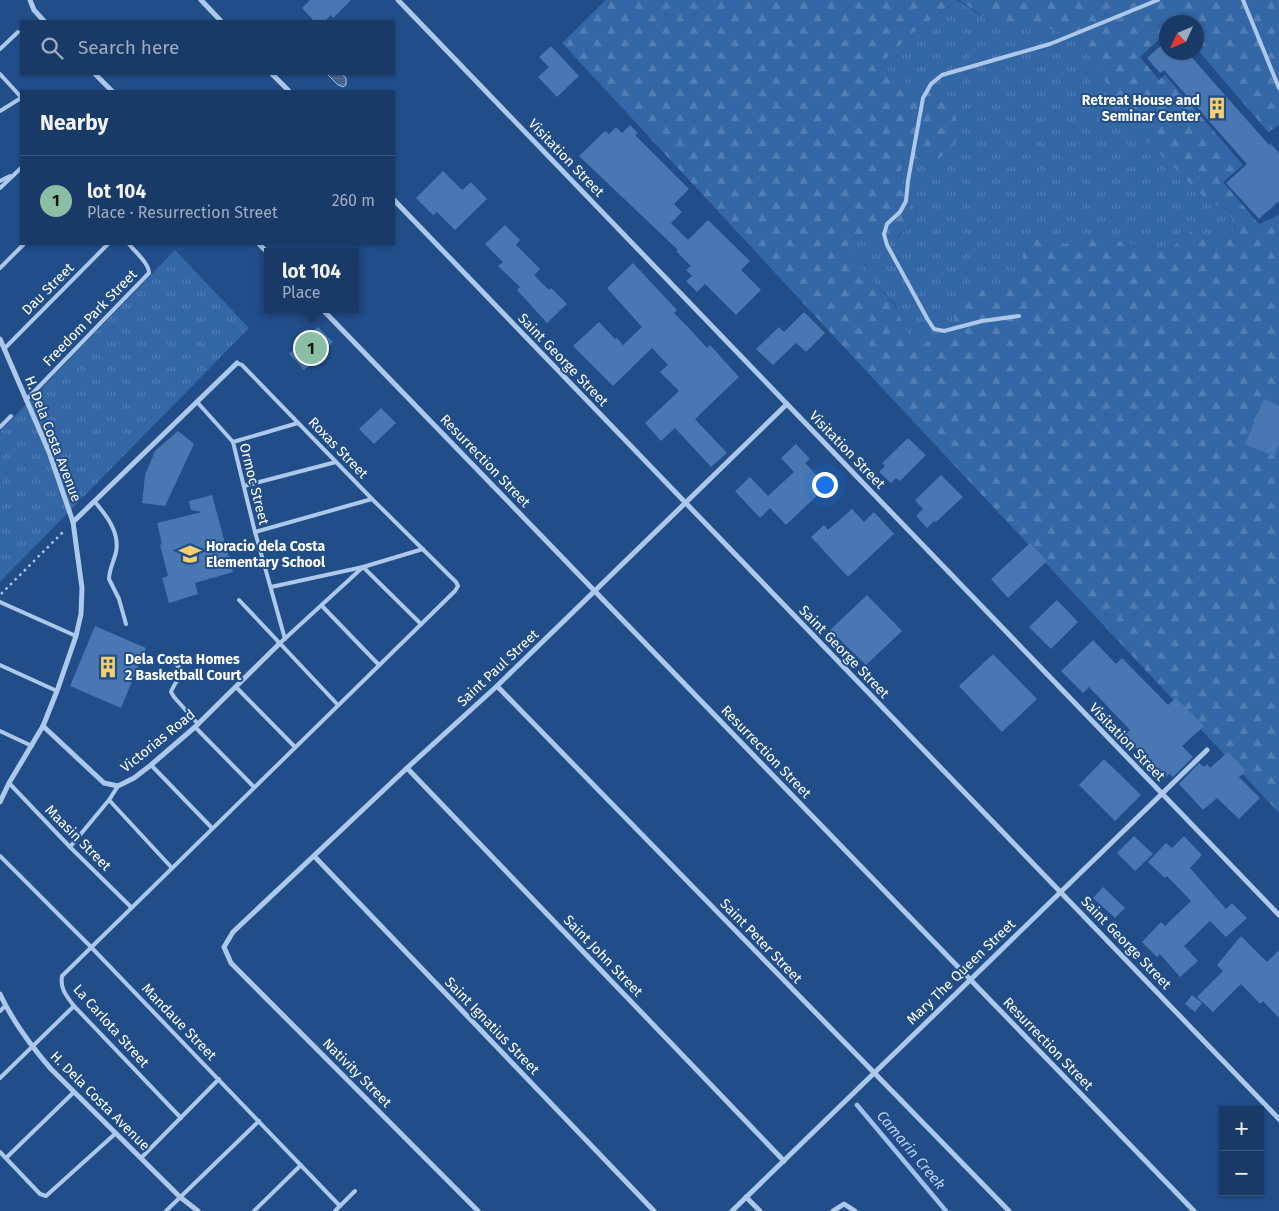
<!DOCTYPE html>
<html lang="en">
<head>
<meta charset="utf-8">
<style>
	:root { --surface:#193a67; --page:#264570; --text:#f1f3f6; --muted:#9fadc0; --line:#37547b; --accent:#8abfa5 }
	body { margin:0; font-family:"Fira Sans",sans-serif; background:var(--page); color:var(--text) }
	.controls { position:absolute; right:15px; bottom:15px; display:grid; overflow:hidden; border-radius:0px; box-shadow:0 1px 4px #0004 }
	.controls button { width:45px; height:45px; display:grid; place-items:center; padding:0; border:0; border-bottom:1px solid var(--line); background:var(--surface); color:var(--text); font:25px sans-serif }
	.compass { position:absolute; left:1159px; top:15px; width:45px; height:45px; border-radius:50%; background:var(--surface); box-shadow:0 1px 4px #0004; rotate:226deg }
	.you { position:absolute; left:824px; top:484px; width:18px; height:18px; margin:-12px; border:4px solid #fff; border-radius:50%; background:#1a73e8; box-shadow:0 0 0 8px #1a73e833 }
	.badge { display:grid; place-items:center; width:32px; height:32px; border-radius:50%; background:var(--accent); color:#111; font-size:16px; font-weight:700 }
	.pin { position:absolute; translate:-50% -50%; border:2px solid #fff; box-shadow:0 1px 5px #0006 }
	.popup { position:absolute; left:264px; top:248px; width:95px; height:65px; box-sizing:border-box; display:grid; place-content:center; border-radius:0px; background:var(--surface); filter:drop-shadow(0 1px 4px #0005); font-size:16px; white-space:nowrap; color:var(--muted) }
	.popup b { font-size:19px; color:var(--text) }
	.popup::after { content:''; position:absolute; left:50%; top:100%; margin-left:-10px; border:10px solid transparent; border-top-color:var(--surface) }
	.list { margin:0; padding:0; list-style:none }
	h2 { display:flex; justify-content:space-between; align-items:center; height:65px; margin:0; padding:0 20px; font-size:21px }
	h2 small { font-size:16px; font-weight:400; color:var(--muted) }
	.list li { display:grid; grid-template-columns:32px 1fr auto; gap:15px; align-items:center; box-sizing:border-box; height:90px; padding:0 20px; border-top:1px solid var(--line) }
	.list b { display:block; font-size:19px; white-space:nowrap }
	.list p { margin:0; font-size:16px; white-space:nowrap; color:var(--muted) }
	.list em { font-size:16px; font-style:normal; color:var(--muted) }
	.icon { flex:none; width:28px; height:28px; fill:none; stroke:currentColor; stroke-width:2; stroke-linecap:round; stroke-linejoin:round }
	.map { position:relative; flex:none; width:1279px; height:1211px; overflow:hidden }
	.search { position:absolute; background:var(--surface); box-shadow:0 1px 4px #0004; left:20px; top:20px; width:375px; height:55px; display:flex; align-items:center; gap:12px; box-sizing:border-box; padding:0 18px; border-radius:0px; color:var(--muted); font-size:19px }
	.panel { position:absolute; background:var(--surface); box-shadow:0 1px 4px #0004; left:20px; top:90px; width:375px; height:155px; border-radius:0px }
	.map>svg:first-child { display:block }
</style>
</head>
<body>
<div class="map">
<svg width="1279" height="1211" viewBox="0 0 1279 1211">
	<defs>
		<pattern id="grass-tufts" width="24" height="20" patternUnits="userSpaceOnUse" patternTransform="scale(1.25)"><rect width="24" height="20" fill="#3467a6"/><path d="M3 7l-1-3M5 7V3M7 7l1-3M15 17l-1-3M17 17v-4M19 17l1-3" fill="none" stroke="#527eb3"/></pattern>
		<pattern id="forest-firs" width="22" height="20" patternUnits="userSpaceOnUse" patternTransform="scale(1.25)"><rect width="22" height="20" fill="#3467a6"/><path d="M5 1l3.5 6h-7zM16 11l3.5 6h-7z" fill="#527eb3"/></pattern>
		<pattern id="water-rules" width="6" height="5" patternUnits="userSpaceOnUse" patternTransform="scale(1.25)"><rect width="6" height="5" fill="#40618c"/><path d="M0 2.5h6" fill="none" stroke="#5d799d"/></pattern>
	</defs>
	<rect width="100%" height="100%" fill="#214d89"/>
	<g fill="url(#grass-tufts)">
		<path d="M 957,0 L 1002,29 L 1031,24 L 1081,37 L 1091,59 L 1208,201 L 1228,210 L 1236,229 L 1211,248 L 1197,226 L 1169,250 L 1131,244 L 1104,236 L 1064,244 L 1024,245 L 1021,269 L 991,288 L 949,301 L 955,319 L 942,345 L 908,336 L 895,304 L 844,251 L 856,235 L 898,238 L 917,217 L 900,176 L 904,159 L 951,97 L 888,76 L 886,57 L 914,32 Z"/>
		<path d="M 175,250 L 249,328 L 0,582 L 0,431 Z"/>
	</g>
	<path fill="url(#forest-firs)" d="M 606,0 L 957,0 L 914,32 L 886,58 L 888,76 L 951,97 L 960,137 L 936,162 L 904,159 L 900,176 L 917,217 L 897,238 L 856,235 L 845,251 L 895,305 L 908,336 L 942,345 L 955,319 L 949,301 L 991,288 L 1021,269 L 1024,245 L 1046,236 L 1064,244 L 1104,236 L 1131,244 L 1169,250 L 1198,225 L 1211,248 L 1236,229 L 1228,210 L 1208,201 L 1139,133 L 1091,59 L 1081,37 L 1031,24 L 1002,29 L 959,0 L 1279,0 L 1279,125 L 1268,132 L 1197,49 L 1196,22 L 1166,22 L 1166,33 L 1140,57 L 1159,80 L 1165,75 L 1243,165 L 1223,182 L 1259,224 L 1279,215 L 1279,813 L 869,374 L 562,43 Z"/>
	<path fill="url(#water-rules)" stroke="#9fc2ec" d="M 327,74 L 342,74 L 346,78 L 346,85 L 343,87 L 338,85 Z"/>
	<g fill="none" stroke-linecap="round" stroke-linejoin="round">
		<path stroke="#9fc2ec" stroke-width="4.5" d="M 857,1105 L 946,1211"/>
	</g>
	<g fill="#4977b1">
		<path d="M 310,0 L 351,0 L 333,18 L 331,15 L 325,21 L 314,21 L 302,8 Z"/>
		<path d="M 1166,41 L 1166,52 L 1187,52 L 1269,145 L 1270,143 L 1279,153 L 1279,201 L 1259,219 L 1226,183 L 1247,164 L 1164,70 L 1160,73 L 1147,58 Z"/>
		<path d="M 551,46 L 579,76 L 557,97 L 538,77 L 549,67 L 539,57 Z"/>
		<path d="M 630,125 L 638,133 L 635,135 L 689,189 L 674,204 L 682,212 L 671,223 L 688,240 L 708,220 L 750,261 L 741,270 L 761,290 L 736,315 L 705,284 L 697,292 L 686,281 L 692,276 L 686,270 L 691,266 L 676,251 L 678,250 L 579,156 L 605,131 L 609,134 L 616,127 L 622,133 Z"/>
		<path d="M 443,171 L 462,190 L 471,182 L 487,199 L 455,230 L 437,212 L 433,215 L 416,198 Z"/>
		<path d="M 505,225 L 520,240 L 516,245 L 540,269 L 534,275 L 549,290 L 551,288 L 567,304 L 547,323 L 517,290 L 520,287 L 498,266 L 503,262 L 485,244 Z"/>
		<path d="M 633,263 L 677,310 L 674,313 L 687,326 L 707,348 L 710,345 L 739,377 L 695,419 L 727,453 L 711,467 L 675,428 L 661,441 L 645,423 L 679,391 L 660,372 L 668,365 L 652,348 L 613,386 L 573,346 L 599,322 L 615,339 L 617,338 L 623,345 L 642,327 L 607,288 Z"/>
		<path d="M 804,312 L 825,333 L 806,352 L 796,343 L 773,365 L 756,349 L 779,327 L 784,332 Z"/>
		<path d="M 318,327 L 333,342 L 304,370 L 289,354 Z"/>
		<path d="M 1264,399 L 1279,406 L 1279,444 L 1274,456 L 1245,444 Z"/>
		<path d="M 381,408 L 396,423 L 374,444 L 359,429 Z"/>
		<path d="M 178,431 L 194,444 L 165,506 L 142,503 L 145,475 L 155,451 Z"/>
		<path d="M 908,438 L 926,455 L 900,481 L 896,478 L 891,483 L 879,472 L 885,466 L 882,463 Z"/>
		<path d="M 796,444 L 810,459 L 805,463 L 827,486 L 786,525 L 770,508 L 760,518 L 735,491 L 750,477 L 768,496 L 794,472 L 781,458 Z"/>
		<path d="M 941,475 L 963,497 L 936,522 L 934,521 L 927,528 L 916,516 L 923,509 L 915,500 Z"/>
		<path d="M 212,495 L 233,572 L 195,583 L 198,594 L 169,603 L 162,578 L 168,576 L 160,545 L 162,544 L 157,523 L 202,512 L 191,510 L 189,501 Z"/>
		<path d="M 852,509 L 864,522 L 874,512 L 894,534 L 848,577 L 811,537 L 824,525 L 828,530 Z"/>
		<path d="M 1030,543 L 1047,561 L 1008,598 L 991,579 Z"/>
		<path d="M 867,595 L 902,631 L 866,665 L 830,630 Z"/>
		<path d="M 1057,600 L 1078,622 L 1051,649 L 1029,627 Z"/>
		<path d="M 95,626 L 146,648 L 121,708 L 70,686 Z"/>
		<path d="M 1093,640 L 1116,664 L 1122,658 L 1168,705 L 1176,698 L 1204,726 L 1182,746 L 1193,757 L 1173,777 L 1169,774 L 1166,777 L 1124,736 L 1130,730 L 1089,687 L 1083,693 L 1061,671 Z"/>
		<path d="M 993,654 L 1037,699 L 1002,732 L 959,686 Z"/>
		<path d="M 1228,752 L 1246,771 L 1239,777 L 1260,798 L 1239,819 L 1217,798 L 1203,810 L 1179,784 L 1199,763 L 1204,767 L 1207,764 L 1210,768 Z"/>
		<path d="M 1104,759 L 1141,795 L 1115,821 L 1079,785 Z"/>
		<path d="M 1134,836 L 1153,854 L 1135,871 L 1117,853 Z"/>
		<path d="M 1184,836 L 1202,855 L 1190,868 L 1226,909 L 1232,903 L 1247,918 L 1226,937 L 1210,921 L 1184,946 L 1198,961 L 1180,977 L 1160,954 L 1157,957 L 1142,942 L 1161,922 L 1165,926 L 1191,901 L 1167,876 L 1165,878 L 1148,862 L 1166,843 L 1172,848 Z"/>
		<path d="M 1103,887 L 1125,908 L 1115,918 L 1093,898 Z"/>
		<path d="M 1241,936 L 1267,962 L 1279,950 L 1279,1018 L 1263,1001 L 1260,1004 L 1241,984 L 1213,1012 L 1197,997 L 1223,971 L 1217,965 Z"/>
		<path d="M 1192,995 L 1202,1003 L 1195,1012 L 1185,1004 Z"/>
	</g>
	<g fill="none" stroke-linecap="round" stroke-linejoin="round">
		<path stroke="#acc8ea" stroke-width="2.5" stroke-dasharray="2.5 4" stroke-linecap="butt" d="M 1,594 L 64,531"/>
		<g stroke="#acc8ea" stroke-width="4">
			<path d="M 1243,0 L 1279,88"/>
			<path d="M 0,49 L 18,32"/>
			<path d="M 0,74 L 21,97"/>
			<path d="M 0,111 L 21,98"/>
			<path d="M 0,181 L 10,176"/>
			<path d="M 0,188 L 21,168"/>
			<path d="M 0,268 L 24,244"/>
			<path d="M 1019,316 L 982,321 L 944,331 L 934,329 L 928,320 L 887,245 L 884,234 L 887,224 L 900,212 L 906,201 L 908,181 L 923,98 L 931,84 L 942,75 L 1050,44 L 1158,0"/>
			<path d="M 4,349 L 108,244"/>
			<path d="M 26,400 L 149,273 C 149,263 135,252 129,244"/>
			<path d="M 198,403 L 233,442 L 255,532 L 285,639"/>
			<path d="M 0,427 L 11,416"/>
			<path d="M 233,442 L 298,423"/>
			<path d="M 244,486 L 336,462"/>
			<path d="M 95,502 C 107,516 120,533 116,552 C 114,561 109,570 109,579 L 119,599 L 126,624"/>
			<path d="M 255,532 L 372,499"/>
			<path d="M 363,567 L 421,624"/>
			<path d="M 271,587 L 363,567 L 423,549"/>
			<path d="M 239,600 L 338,705"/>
			<path d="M 0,602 L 76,636"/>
			<path d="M 322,606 L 379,665"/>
			<path d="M 279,644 L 362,568"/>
			<path d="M 173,662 C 189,672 175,680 171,692 L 174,697 L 198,724"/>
			<path d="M 0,665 L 57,691"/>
			<path d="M 236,687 L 295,747"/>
			<path d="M 195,727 L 254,787"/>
			<path d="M 0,731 L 32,746"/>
			<path d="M 151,765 L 212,828"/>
			<path d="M 9,783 L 70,847 L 131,907"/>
			<path d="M 109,800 L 172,868"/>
			<path d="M 70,847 L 109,800 L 118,786"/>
			<path d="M 0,856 L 91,947 L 340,1206"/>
			<path d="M 0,1011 L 5,1006"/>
			<path d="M 0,1078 L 74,1006"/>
			<path d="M 181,1118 L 74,1006 C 66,995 60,989 62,976 L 455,591 L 458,586 L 456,582 L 372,499 L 242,365 L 237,363"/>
			<path d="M 0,1152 L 40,1194 L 46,1196 L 116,1133"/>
			<path d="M 6,1158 L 74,1092"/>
			<path d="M 141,1158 L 219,1079"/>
			<path d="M 166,1211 L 259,1121"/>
			<path d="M 254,1211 L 301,1165"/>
			<path d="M 335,1211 L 355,1191"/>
		</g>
		<g stroke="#acc8ea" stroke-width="5">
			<path d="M 30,0 L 34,10 L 44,21"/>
			<path d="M 201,0 L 221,21"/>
			<path d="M 398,0 L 1279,915"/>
			<path d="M 95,74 L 112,91"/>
			<path d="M 272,74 L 289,91"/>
			<path d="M 394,200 L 1279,1119"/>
			<path d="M 259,244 L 267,252"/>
			<path d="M 322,309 L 1194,1211"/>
			<path d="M 0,339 L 49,452 L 73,522 L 82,588 L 81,614 L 76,636 L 57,691 L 43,726 L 9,783 L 0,802"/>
			<path d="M 73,522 L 237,363"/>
			<path d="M 497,686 L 1009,1211"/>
			<path d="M 43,726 L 104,783 L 118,786 L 134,778 L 151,765 L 195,727 L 279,644"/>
			<path d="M 407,768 L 784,1161"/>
			<path d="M 314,856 L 654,1211"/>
			<path d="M 0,994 C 13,1022 31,1046 51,1069 L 180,1197 L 198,1211"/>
			<path d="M 746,1197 L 760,1211"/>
			<path d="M 478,1211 L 231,963 L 224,947 L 233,932 L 407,768 L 497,686 L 787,404"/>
			<path d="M 732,1211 L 1207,750"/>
			<path d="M 833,1211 L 844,1204 L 855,1211"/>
		</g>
	</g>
	<defs>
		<g id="building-bare" transform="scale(1.725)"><path d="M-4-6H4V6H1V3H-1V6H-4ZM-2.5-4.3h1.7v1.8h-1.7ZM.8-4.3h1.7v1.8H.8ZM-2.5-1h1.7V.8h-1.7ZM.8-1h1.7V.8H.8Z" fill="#f7d06d" stroke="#214d89" stroke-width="2.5" paint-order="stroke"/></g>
		<g id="school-bare" transform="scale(1.725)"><path d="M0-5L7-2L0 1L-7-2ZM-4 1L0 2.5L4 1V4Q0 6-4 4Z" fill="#f7d06d" stroke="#214d89" stroke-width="2.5" paint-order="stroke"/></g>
	</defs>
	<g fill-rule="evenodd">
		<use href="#building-bare" x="1217" y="108"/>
		<use href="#school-bare" x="190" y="554"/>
		<use href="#building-bare" x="108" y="667"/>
	</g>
	<g text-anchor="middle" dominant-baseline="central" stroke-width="4" stroke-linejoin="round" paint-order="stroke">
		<g font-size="14" font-weight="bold" fill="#fff" stroke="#214d89" text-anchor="start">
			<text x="1200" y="100" text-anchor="end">Retreat House and<tspan x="1200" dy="16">Seminar Center</tspan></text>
			<text x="206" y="546">Horacio dela Costa<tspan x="206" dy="16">Elementary School</tspan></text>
			<text x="125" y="659">Dela Costa Homes<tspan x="125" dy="16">2 Basketball Court</tspan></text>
		</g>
		<g font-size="14" fill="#fff" stroke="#214d89">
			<text transform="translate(566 158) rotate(46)">Visitation Street</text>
			<text transform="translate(48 289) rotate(-45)">Dau Street</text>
			<text transform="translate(90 318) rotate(-46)">Freedom Park Street</text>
			<text transform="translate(563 360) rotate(46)">Saint George Street</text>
			<text transform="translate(53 439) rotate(69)">H. Dela Costa Avenue</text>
			<text transform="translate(338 448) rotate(46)">Roxas Street</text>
			<text transform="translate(847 450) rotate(46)">Visitation Street</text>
			<text transform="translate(485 461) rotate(46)">Resurrection Street</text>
			<text transform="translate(254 484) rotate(76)">Ormoc Street</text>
			<text transform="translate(844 652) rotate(46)">Saint George Street</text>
			<text transform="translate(498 668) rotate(-43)">Saint Paul Street</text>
			<text transform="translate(158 741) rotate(-39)">Victorias Road</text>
			<text transform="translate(1127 742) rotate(46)">Visitation Street</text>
			<text transform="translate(766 752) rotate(46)">Resurrection Street</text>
			<text transform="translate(78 838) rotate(45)">Maasin Street</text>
			<text transform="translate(761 941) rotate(46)">Saint Peter Street</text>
			<text transform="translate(1126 943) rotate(46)">Saint George Street</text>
			<text transform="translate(603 956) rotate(46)">Saint John Street</text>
			<text transform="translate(961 972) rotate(-44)">Mary The Queen Street</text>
			<text transform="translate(179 1022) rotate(46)">Mandaue Street</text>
			<text transform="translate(111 1026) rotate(48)">La Carlota Street</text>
			<text transform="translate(492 1026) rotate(46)">Saint Ignatius Street</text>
			<text transform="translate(1048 1044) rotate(46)">Resurrection Street</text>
			<text transform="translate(357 1073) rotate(45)">Nativity Street</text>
			<text transform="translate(100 1101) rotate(45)">H. Dela Costa Avenue</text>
		</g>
		<g font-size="15" font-style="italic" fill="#b7d2f2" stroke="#214d89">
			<text transform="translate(911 1150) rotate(50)">Camarin Creek</text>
		</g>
	</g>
</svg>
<div class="controls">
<button>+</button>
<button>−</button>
</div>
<svg class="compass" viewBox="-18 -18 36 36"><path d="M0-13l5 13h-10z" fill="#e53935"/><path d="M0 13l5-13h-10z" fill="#9fadc0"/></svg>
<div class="you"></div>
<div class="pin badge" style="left:311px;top:348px">1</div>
<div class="popup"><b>lot 104</b>Place</div>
<div class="search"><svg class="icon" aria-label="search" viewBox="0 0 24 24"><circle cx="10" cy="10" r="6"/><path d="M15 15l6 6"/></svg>Search here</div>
<section class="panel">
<h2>Nearby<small></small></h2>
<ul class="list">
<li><span class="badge">1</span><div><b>lot 104</b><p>Place · Resurrection Street</p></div><em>260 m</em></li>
</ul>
</section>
</div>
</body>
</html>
